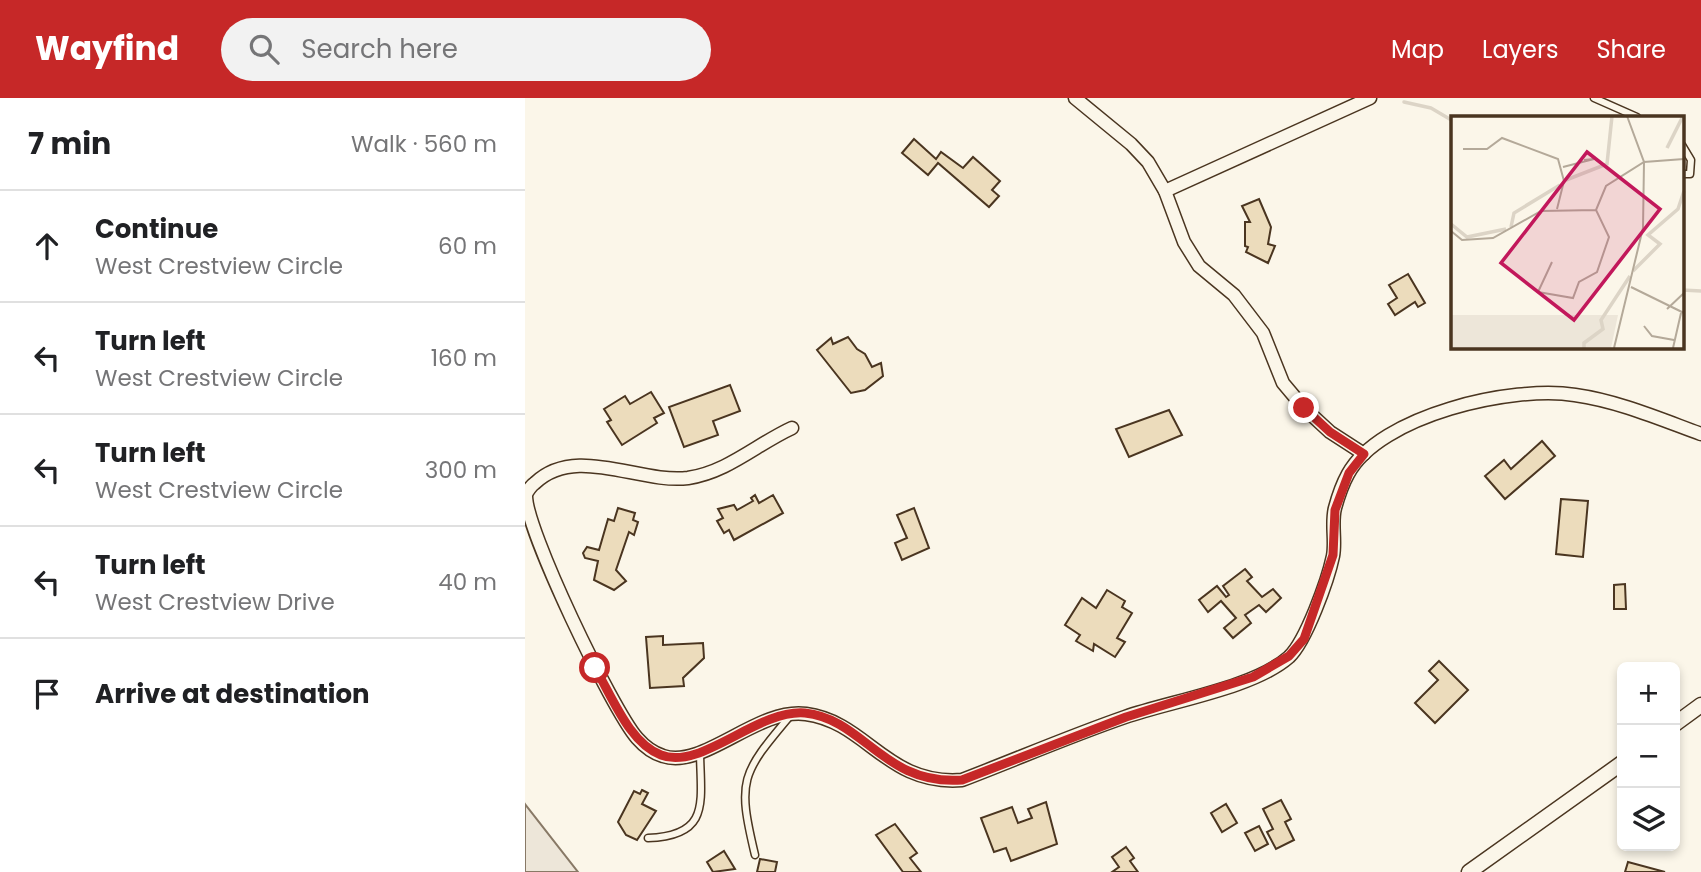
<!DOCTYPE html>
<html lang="en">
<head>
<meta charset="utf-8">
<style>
	:root { --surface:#fff; --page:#f2f2f2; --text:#202124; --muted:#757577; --line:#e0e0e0; --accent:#c62828 }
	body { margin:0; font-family:Poppins,sans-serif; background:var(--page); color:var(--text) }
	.controls { position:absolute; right:21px; bottom:21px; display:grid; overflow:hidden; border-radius:10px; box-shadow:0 4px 10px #0003 }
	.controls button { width:63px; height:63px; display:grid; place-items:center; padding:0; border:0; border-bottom:2px solid var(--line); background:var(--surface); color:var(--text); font:35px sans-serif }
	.stop { position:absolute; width:21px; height:21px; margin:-16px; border:5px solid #c62828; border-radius:50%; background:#fff }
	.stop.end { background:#c62828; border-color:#fff; box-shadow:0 2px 7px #0008 }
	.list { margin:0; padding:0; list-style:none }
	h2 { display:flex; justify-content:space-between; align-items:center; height:91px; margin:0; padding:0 28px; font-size:30px }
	h2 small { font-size:23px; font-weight:400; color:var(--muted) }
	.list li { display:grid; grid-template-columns:46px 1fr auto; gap:21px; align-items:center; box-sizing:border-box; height:112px; padding:0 28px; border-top:2px solid var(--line) }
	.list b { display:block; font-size:26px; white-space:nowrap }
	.list p { margin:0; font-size:23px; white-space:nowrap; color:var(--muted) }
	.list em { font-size:23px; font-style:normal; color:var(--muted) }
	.icon { flex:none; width:38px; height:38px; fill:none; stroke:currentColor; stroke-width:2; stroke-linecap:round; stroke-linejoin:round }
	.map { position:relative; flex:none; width:1176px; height:774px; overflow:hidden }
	header { display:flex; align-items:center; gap:42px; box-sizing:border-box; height:98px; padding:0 35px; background:var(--accent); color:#fff }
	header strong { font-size:33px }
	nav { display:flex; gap:38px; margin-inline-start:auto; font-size:24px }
	.search { width:490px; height:63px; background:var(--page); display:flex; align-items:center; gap:18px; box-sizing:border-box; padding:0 24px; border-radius:38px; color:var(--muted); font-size:26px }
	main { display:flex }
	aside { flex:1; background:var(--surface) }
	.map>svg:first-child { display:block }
</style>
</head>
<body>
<header>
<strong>Wayfind</strong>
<div class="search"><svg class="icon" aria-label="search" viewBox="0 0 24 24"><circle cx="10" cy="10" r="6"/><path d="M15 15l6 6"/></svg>Search here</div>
<nav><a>Map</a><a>Layers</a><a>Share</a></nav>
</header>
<main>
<aside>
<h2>7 min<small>Walk · 560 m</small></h2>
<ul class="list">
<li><svg class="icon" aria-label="ahead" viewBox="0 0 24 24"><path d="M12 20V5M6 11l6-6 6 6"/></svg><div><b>Continue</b><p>West Crestview Circle</p></div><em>60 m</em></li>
<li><svg class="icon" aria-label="left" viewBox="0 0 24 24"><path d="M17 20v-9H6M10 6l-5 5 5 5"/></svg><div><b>Turn left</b><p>West Crestview Circle</p></div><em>160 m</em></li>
<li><svg class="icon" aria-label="left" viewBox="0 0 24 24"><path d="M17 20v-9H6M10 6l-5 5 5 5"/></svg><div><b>Turn left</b><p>West Crestview Circle</p></div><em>300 m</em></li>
<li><svg class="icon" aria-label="left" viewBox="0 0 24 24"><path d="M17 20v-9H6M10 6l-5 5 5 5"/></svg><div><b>Turn left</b><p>West Crestview Drive</p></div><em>40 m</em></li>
<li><svg class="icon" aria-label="arrive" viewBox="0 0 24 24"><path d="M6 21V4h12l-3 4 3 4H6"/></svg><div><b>Arrive at destination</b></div></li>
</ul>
</aside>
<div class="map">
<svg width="1176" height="774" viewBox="0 0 1176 774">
	<rect width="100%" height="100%" fill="#fbf6e9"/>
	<path fill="#ede6d9" stroke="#887966" stroke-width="2" d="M 0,706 L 53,774 L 0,774 Z"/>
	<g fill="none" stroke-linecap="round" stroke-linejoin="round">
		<g stroke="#dcd4c6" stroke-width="3.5">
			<path d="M 879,4 L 906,10 L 928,23"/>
			<path d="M 1157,192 L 1176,193"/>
		</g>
	</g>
	<g fill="#ecdcbc" stroke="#4a3520" stroke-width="2">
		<path d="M 389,41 L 411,61 L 416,54 L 438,70 L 448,59 L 475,83 L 467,92 L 474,98 L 464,109 L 413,65 L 403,77 L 377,55 Z"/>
		<path d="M 734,101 L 746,129 L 743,146 L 750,148 L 743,165 L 721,154 L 723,149 L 720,148 L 720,124 L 725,124 L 717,108 Z"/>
		<path d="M 883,176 L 900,205 L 893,209 L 890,204 L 870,217 L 863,206 L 872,200 L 864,187 Z"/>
		<path d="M 323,239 L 332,251 L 340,256 L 347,269 L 356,265 L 358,278 L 340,292 L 326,295 L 292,252 L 306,240 L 308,246 Z"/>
		<path d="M 205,287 L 215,313 L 188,323 L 193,337 L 159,349 L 144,309 Z"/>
		<path d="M 126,294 L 139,315 L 129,320 L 132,325 L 97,347 L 82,324 L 86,322 L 79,311 L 100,298 L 105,306 Z"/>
		<path d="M 644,312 L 657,337 L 604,359 L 591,331 Z"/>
		<path d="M 1017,343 L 1030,358 L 980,401 L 960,378 L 979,362 L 986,371 Z"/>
		<path d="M 230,397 L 234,405 L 248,397 L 258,415 L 209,442 L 204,432 L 199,435 L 192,423 L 198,420 L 193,411 L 209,407 L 212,412 L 228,403 L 226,400 Z"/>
		<path d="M 1036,401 L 1063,403 L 1058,459 L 1031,456 Z"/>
		<path d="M 93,410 L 110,415 L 108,422 L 113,424 L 109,437 L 104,434 L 91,472 L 101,483 L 89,492 L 69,482 L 73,463 L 60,460 L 58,455 L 62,449 L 74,452 L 83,421 L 89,423 Z"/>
		<path d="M 389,410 L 404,450 L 377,462 L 370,445 L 382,440 L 372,417 Z"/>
		<path d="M 720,471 L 727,479 L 722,483 L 737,499 L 748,491 L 756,500 L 741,514 L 734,507 L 720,517 L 726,525 L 708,540 L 699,530 L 711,520 L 696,503 L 683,514 L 674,502 L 692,488 L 701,499 L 704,497 L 698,488 Z"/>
		<path d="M 1100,486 L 1101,511 L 1089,511 L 1089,487 Z"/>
		<path d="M 582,492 L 600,503 L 597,509 L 607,515 L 592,540 L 600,544 L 590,559 L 569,546 L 568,553 L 551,543 L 555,537 L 540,527 L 557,500 L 571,510 Z"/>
		<path d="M 138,538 L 138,547 L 178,545 L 179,560 L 158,580 L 159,588 L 125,590 L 121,539 Z"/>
		<path d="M 914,563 L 943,592 L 910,625 L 890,605 L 913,582 L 904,573 Z"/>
		<path d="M 117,692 L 123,695 L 117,706 L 131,713 L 112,742 L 101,737 L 93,724 L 109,693 L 115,696 Z"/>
		<path d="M 756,702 L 766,721 L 760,724 L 769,742 L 751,751 L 742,734 L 748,731 L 738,711 Z"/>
		<path d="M 521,704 L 532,746 L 486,763 L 481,750 L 469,754 L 456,720 L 487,709 L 493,725 L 507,720 L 503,711 Z"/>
		<path d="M 701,706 L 712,725 L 697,734 L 686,715 Z"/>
		<path d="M 370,726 L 392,755 L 385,760 L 396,774 L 378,774 L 351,737 Z"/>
		<path d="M 734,728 L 743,746 L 730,753 L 720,735 Z"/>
		<path d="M 601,749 L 609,760 L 605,763 L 613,774 L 587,774 L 594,769 L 587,759 Z"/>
		<path d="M 199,753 L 210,771 L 188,774 L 182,764 Z"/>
		<path d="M 235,761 L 252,764 L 250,774 L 232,774 Z"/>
		<path d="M 1103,764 L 1140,774 L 1100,774 Z"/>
	</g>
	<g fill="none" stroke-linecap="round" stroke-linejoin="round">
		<g stroke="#4a3520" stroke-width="9">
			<g id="service">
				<path d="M 1069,0 L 1112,19"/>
				<path d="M 1157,47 L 1166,62 L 1165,76 L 1157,76"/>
				<path d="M 123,740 C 185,738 176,705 175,656"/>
				<path d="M 230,757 C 212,682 216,676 265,618"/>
			</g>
		</g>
		<g stroke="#4a3520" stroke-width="15">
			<g id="minor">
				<path d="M 550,0 L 606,46 L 623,64 L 640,93 L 659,144 L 674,168 L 709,197 L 738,235 L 758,285 L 779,310 L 805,334 L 839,356"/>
				<path d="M 640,93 L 845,0"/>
				<path d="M 267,330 C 232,346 203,374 163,380 C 114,386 51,346 10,385 C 7,387 2,393 1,397 C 0,431 87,611 112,640 C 119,648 128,655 138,658 C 178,672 233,609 281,616 C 342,624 362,688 437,682 C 492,661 545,638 600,619 C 646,603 729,590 764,559 C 781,543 803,482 808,458 C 811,443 806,425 810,410 C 813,399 818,385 823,376 C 855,317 988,287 1050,297 C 1093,303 1135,321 1176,336"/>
			</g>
		</g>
		<g stroke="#4a3520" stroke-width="17">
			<g id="tertiary">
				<path d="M 1150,626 L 1176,607"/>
				<path d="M 944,774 L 1097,665"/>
			</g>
		</g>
		<use href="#service" stroke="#fbf6e9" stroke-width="6"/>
		<use href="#minor" stroke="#fbf6e9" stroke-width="12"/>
		<use href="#tertiary" stroke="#fbf6e9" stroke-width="14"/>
	</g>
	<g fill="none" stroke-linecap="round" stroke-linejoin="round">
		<path stroke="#c62828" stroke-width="9" d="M 70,570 C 87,598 104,645 136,657 C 176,673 232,611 280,615 C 339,621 359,688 437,682 L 601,619 L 728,579 L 764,558 L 779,541 L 808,457 L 810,412 L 824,375 L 839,356 L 805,334 L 779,310"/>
	</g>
	<g transform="translate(926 18)">
		<rect width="233" height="233" fill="#fbf6e9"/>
		<path d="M 0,199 L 167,199 L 160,232 L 0,232 Z" fill="#ede6d9"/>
		<path fill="none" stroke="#dcd4c6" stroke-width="3.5" d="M 216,32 L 232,0M 115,64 L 156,48 L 161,0M 0,108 L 16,121 L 55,113M 60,111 L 63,97 L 109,69M 182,155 L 209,128 L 197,119 L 227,93 L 233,75M 133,232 L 133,227 L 152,213 L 150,204 L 179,160"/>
		<path fill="none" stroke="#b4a999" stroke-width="2" d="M 12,33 L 36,33 L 51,22 L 107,43 L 113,65 L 106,93M 112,51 L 143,43 L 133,44M 0,115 L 11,124 L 42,122 L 90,95 L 145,94M 101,146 L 87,176 L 122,182 L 128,166 L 146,156 L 158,121 L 145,94 L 155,70 L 193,46 L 233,43M 180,171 L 233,197M 216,193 L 233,177M 193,210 L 201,220 L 223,224M 163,232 L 192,112 L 193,46 L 176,0M 222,232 L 230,197"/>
		<path fill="#c2185b" fill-opacity="0.15" stroke="#c2185b" stroke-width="3.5" d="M 136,36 L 209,93 L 123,204 L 50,147 Z"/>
		<rect width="233" height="233" fill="none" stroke="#4a3520" stroke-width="3.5"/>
	</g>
</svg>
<div class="controls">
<button>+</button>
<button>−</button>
<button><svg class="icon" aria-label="layers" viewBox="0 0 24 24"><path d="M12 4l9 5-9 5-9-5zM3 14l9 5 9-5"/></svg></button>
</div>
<div class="stop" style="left:70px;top:570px"></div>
<div class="stop end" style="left:779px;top:310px"></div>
</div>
</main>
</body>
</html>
